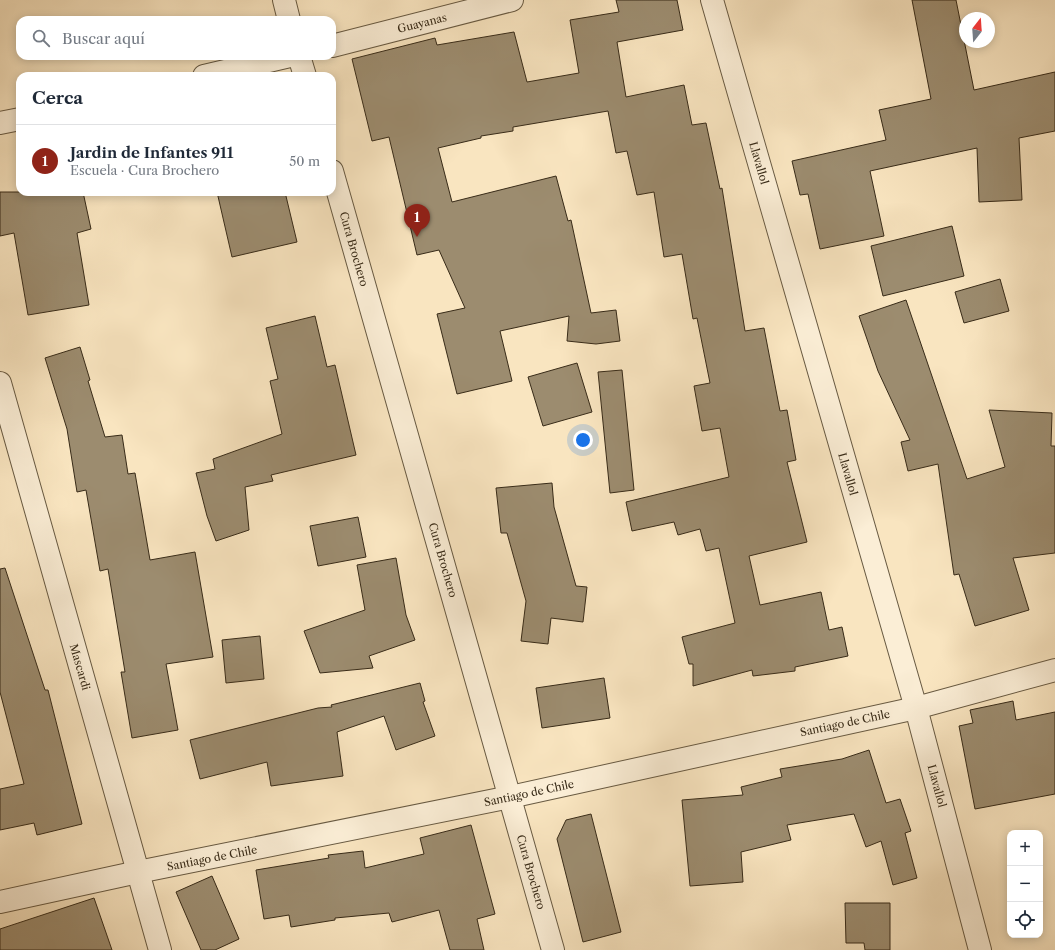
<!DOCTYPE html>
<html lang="es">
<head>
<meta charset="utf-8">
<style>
	:root { --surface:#fff; --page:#f2f2f3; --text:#1f2937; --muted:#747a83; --line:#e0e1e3; --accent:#8f2418 }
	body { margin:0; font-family:"Libre Caslon Text",serif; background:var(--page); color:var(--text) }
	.controls { position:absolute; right:12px; bottom:12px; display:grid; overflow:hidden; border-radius:8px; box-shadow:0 2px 10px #0003 }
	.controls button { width:36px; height:36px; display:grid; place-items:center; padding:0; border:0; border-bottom:1px solid var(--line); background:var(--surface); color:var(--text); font:20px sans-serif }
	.compass { position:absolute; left:959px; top:12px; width:36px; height:36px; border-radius:50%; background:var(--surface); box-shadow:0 2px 10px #0003; rotate:17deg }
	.you { position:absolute; left:583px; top:440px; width:14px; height:14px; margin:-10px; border:3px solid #fff; border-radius:50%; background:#1a73e8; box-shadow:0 0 0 6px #1a73e833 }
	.badge { display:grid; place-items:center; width:26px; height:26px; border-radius:50%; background:var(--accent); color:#fff; font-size:13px; font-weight:700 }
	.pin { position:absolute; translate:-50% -33px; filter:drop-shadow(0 1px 2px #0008) }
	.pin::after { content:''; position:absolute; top:21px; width:14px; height:12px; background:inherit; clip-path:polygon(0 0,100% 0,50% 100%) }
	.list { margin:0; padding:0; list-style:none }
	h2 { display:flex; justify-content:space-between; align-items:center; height:52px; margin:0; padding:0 16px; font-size:17px }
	h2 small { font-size:13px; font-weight:400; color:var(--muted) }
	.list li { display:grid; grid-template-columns:26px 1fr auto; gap:12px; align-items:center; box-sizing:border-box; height:72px; padding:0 16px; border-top:1px solid var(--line) }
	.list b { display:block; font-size:15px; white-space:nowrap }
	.list p { margin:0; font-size:13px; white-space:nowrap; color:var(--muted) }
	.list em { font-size:13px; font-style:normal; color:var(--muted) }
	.icon { flex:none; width:22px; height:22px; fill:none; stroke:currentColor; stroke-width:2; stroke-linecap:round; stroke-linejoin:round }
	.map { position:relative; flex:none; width:1055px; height:950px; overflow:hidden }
	.search { position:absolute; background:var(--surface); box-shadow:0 2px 10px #0003; left:16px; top:16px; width:320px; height:44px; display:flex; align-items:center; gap:10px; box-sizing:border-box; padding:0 14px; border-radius:12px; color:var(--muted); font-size:15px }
	.panel { position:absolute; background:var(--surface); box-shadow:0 2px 10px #0003; left:16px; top:72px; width:320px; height:124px; border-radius:12px }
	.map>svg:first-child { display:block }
</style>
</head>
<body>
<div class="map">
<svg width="1055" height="950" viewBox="0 0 1055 950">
	<rect width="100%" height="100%" fill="#f9e5c0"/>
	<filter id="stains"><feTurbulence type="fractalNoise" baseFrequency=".005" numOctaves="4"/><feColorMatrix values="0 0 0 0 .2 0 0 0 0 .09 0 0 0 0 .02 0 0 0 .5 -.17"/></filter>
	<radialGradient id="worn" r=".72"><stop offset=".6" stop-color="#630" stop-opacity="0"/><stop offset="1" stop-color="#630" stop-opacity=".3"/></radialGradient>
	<g fill="#9c8c6f" stroke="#382b18">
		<path d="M 616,0 L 677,0 L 683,30 L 617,42 L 626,97 L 684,85 L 692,125 L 706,123 L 720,189 L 722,188 L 745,331 L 764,328 L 780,411 L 787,410 L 796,460 L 787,462 L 807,542 L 749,556 L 760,605 L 821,592 L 829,630 L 842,627 L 848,656 L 795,667 L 795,671 L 753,676 L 752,670 L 693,686 L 693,664 L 689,664 L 682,637 L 735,623 L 719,548 L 706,551 L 700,529 L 678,535 L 674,522 L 632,531 L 626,502 L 729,477 L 720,428 L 702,431 L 694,386 L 710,383 L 697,318 L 693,319 L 682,254 L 664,257 L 654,192 L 637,195 L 627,151 L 616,153 L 608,111 L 513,127 L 513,131 L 481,136 L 481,138 L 438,148 L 452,202 L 556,176 L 568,221 L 571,220 L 591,313 L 616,310 L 620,341 L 596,344 L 567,341 L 569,316 L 500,331 L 512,381 L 457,394 L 437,314 L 465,308 L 439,250 L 417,255 L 389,137 L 372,141 L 352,59 L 435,38 L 437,45 L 514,32 L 527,82 L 579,73 L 570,20 L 619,12 Z"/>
		<path d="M 912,0 L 956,0 L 974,90 L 1055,72 L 1055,131 L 1019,138 L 1022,200 L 979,202 L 977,148 L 870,171 L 884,236 L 820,249 L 808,194 L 800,195 L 792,161 L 886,140 L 879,110 L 931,99 Z"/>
		<path d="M 0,192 L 83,192 L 91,229 L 77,233 L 89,305 L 28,315 L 14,233 L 0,236 Z"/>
		<path d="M 217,192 L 285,192 L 297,242 L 232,257 Z"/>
		<path d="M 952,226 L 964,276 L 883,296 L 871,246 Z"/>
		<path d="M 1000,279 L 1009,311 L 964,323 L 955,292 Z"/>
		<path d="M 906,300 L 967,479 L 1005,467 L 989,410 L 1052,413 L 1051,446 L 1055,446 L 1055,553 L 1013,558 L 1029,610 L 975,626 L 959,574 L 954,575 L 938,464 L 908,471 L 901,442 L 910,440 L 878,371 L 859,316 Z"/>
		<path d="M 315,316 L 327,367 L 335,365 L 356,455 L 271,475 L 273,481 L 245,487 L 249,530 L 216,541 L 207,516 L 196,473 L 215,469 L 213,459 L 282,434 L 270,381 L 278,379 L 266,328 Z"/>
		<path d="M 80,347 L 90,380 L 88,381 L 105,437 L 122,435 L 128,474 L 135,473 L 150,560 L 195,552 L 213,657 L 166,664 L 178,730 L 132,738 L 121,672 L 125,672 L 108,569 L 100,571 L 86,490 L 77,492 L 67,429 L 45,358 Z"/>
		<path d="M 577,363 L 592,412 L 543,426 L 528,377 Z"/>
		<path d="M 622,370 L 634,490 L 610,493 L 598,372 Z"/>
		<path d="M 552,483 L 554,507 L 576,586 L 587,587 L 583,622 L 551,618 L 548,644 L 521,641 L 526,601 L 507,533 L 501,533 L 496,488 Z"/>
		<path d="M 358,517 L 366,557 L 318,566 L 310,526 Z"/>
		<path d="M 396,558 L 406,615 L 415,640 L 369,656 L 373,668 L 320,673 L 304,631 L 365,610 L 357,565 Z"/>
		<path d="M 5,568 L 45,690 L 48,690 L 82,824 L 37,835 L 34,823 L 0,830 L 0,789 L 24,784 L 0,692 L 0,569 Z"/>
		<path d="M 260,636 L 264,679 L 226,683 L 222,640 Z"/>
		<path d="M 604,678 L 610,718 L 542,728 L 536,688 Z"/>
		<path d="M 420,683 L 425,701 L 423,702 L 435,736 L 396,750 L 384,716 L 337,732 L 343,776 L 271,786 L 267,762 L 200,779 L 190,740 L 318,708 L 332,707 L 331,705 Z"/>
		<path d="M 1013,701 L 1016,720 L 1055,712 L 1055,794 L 975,809 L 959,726 L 973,723 L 970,710 Z"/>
		<path d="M 869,750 L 886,803 L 900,799 L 911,831 L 905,833 L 917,878 L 893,885 L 881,841 L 866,847 L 854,814 L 787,825 L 791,840 L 741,852 L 743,882 L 690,886 L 682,800 L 743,795 L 741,787 L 782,777 L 780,769 L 842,759 Z"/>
		<path d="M 591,814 L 621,932 L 583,942 L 557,839 L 566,820 Z"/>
		<path d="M 471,825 L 495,914 L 477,919 L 484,950 L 450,950 L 439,910 L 392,922 L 389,913 L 335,918 L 335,920 L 291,927 L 289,915 L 264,919 L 256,870 L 329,858 L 328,855 L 363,851 L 365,868 L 424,854 L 420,838 Z"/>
		<path d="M 212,876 L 239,939 L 215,950 L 201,950 L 176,892 Z"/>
		<path d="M 94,898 L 112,950 L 0,950 L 0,929 Z"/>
		<path d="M 845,903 L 890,903 L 890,950 L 865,950 L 864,943 L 846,943 Z"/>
	</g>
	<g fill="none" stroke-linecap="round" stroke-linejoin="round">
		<g stroke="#685a42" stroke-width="24">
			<g id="minor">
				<path d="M 284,0 L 289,20"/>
				<path d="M 712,0 L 916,708 L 980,950"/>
				<path d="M 332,46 L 512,0"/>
				<path d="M 299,56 L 305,76"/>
				<path d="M 204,76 L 290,56"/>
				<path d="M 0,123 L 20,119"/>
				<path d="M 332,171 L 553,950"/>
				<path d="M 0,383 L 160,950"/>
				<path d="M 0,902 L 138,872 L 510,797 L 916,708 L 1055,670"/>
			</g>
		</g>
		<use href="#minor" stroke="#fbeed6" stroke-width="22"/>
	</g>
	<g text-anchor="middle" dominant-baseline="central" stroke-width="3.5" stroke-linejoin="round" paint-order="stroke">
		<g font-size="11" fill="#382b18" stroke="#fbeed6">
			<text transform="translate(422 23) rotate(-14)">Guayanas</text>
			<text transform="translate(759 163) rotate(74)">Llavallol</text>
			<text transform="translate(354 249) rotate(74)">Cura Brochero</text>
			<text transform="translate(848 474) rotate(74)">Llavallol</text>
			<text transform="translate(443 560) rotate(74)">Cura Brochero</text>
			<text transform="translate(80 667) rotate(74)">Mascardi</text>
			<text transform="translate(845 723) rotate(-12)">Santiago de Chile</text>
			<text transform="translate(937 786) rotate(75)">Llavallol</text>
			<text transform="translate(529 793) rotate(-12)">Santiago de Chile</text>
			<text transform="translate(212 858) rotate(-11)">Santiago de Chile</text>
			<text transform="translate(531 872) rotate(74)">Cura Brochero</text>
		</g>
	</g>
	<rect width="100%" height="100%" filter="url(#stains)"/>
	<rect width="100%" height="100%" fill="url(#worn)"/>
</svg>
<div class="controls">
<button>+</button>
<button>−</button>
<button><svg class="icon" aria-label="locate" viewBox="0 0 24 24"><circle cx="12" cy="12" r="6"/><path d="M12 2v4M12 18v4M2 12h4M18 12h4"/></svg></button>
</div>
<svg class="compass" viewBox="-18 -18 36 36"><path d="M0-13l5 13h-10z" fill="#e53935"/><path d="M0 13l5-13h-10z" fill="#747a83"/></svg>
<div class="you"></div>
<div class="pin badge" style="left:417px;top:237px">1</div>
<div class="search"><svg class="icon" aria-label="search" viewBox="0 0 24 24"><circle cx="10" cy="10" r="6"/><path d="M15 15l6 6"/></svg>Buscar aquí</div>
<section class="panel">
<h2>Cerca<small></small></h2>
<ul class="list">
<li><span class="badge">1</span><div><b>Jardin de Infantes 911</b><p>Escuela · Cura Brochero</p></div><em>50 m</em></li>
</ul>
</section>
</div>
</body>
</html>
